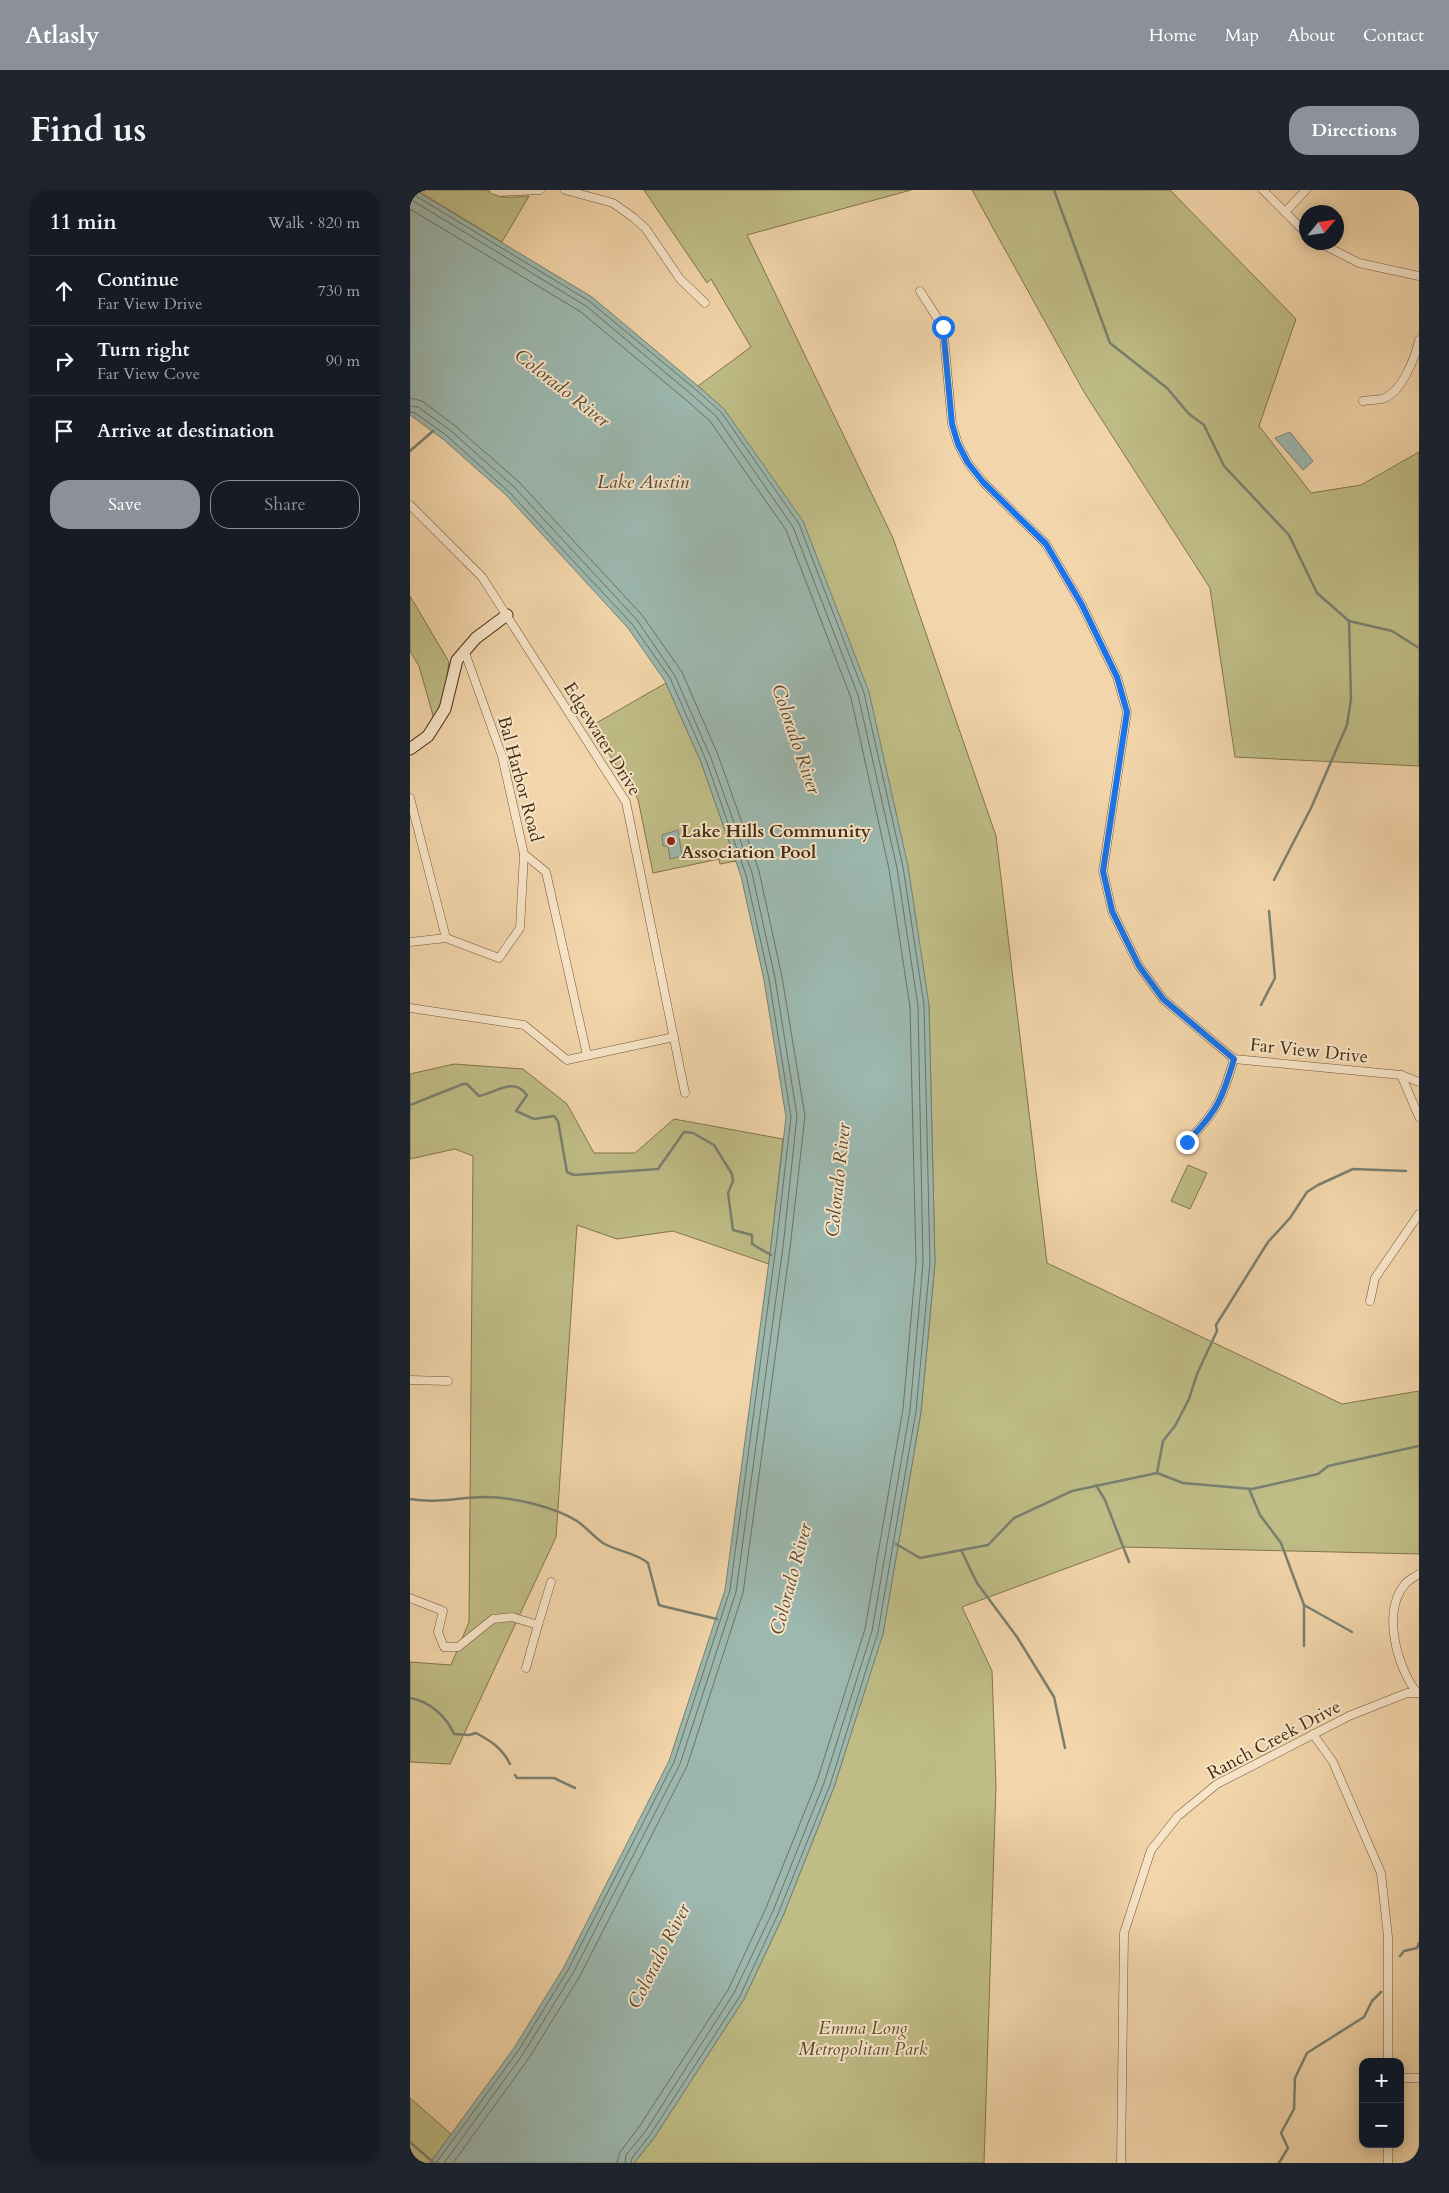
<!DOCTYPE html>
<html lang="en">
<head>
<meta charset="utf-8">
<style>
	:root { --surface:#171b24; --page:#20242c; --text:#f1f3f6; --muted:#9ea1a6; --line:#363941; --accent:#8c9099 }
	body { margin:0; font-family:Cardo,serif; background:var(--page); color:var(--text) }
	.controls { position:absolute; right:15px; bottom:15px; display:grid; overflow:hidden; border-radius:10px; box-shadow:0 2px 12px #0003 }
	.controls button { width:45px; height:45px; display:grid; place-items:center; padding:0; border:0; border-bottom:1px solid var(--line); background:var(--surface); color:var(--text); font:25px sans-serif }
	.compass { position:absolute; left:889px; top:15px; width:45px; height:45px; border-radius:50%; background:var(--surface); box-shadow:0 2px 12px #0003; rotate:61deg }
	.stop { position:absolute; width:15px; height:15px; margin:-11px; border:4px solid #1a73e8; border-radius:50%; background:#fff }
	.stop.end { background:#1a73e8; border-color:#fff; box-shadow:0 1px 5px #0008 }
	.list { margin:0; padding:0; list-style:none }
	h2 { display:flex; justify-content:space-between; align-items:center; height:65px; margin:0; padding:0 20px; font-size:21px }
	h2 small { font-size:16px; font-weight:400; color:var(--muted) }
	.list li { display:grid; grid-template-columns:32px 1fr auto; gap:15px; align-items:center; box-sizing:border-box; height:70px; padding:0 20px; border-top:1px solid var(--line) }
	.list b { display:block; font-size:19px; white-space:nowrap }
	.list p { margin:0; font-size:16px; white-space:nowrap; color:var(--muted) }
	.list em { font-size:16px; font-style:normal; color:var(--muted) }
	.actions { display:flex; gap:10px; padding:15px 20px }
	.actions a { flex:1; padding:11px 0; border:1px solid var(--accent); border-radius:20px; text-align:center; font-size:18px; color:var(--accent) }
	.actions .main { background:var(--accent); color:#fff }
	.icon { flex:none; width:28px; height:28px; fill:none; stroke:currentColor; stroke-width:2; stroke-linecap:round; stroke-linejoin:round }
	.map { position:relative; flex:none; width:1009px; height:1973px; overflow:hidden; border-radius:20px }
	header { display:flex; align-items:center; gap:30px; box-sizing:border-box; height:70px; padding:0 25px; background:var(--accent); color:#fff }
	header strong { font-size:24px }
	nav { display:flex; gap:28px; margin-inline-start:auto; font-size:18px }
	.intro { display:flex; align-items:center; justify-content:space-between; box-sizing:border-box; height:120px; padding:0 30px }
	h1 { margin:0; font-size:35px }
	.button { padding:12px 22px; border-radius:20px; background:var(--accent); color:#fff; font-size:18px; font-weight:700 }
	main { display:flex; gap:30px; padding:0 30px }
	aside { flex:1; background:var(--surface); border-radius:20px; box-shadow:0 2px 12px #0003 }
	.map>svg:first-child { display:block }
</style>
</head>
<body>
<header>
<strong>Atlasly</strong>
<nav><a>Home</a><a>Map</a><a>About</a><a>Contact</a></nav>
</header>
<div class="intro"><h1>Find us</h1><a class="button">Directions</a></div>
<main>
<aside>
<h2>11 min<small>Walk · 820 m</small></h2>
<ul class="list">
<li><svg class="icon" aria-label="ahead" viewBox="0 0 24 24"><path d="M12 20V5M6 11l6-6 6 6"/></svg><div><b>Continue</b><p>Far View Drive</p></div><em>730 m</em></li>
<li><svg class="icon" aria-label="right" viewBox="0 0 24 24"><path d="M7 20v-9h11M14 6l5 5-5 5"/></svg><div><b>Turn right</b><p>Far View Cove</p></div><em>90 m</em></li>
<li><svg class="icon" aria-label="arrive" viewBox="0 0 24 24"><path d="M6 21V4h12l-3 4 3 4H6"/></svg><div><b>Arrive at destination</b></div></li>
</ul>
<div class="actions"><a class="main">Save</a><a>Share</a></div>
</aside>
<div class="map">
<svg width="1009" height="1973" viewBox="0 0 1009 1973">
	<rect width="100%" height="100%" fill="#f2d5aa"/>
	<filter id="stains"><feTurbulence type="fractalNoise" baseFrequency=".004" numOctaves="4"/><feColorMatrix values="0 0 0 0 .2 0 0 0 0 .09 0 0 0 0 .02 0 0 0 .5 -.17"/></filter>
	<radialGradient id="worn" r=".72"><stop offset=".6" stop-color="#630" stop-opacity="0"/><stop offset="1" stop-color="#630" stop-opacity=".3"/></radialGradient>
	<g fill="#bfbc85" stroke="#82744c">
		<path d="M 9,0 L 77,0 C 89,10 104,7 119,6 L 92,52 L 8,1 Z"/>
		<path d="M 234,0 L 501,0 L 337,45 L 483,348 L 586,646 L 637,1073 L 932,1214 L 1009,1201 L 1009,1364 L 714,1357 L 552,1417 L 582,1481 L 586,1595 L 574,1973 L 224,1973 L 244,1948 L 334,1809 L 373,1726 L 424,1597 L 473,1443 L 511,1222 L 525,1073 L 519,815 L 314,219 L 288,196 L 341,157 L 301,89 L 297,93 Z"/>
		<path d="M 562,0 L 760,0 L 886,129 L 849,236 L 901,303 L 951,295 L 1009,262 L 1009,576 L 825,567 L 800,398 L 674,202 Z"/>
		<path d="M 0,406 L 39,472 L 34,507 L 24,529 L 9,476 L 0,461 Z"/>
		<path d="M 256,493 L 291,572 L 326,671 L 310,674 L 309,669 L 243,683 L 228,609 L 181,536 Z"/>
		<path d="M 44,874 L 113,879 L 157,914 L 184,963 L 225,963 L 264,929 L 373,949 L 359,1074 L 263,1041 L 207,1049 L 167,1035 L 146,1347 L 40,1574 L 0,1572 L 0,1472 L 41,1475 L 59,1432 L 63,966 L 45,959 L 0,969 L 0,884 Z"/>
		<path d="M 778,975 L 797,983 L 780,1019 L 761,1011 Z"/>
		<path d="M 0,1908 L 41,1944 L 20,1973 L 0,1973 Z"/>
	</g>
	<g fill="#9cb8af" stroke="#798070">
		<path d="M 0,0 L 9,0 L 8,2 L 182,107 L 288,196 L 314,219 L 393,331 L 459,502 L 498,676 L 519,815 L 525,1073 L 511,1222 L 473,1444 L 424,1597 L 373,1726 L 334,1809 L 244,1948 L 224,1973 L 20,1973 L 104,1858 L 154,1777 L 259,1571 L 315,1400 L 361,1056 L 376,927 L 354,790 L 331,686 L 291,572 L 255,491 L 218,438 L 96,305 L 33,249 L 0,225 Z"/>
		<path d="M 880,242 L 903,271 L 893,280 L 865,248 Z"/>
		<path d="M 268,640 L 272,666 L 260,669 L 258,656 L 253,656 L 252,645 Z"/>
	</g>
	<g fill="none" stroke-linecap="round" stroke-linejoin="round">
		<g stroke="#707260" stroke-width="1">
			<path d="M 4,0 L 6,6 L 179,111 L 285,199 L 311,222 L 389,334 L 454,503 L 493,677 L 514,815 L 520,1073 L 506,1221 L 468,1442 L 420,1595 L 368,1724 L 330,1806 L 240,1945 L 222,1968 L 221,1973"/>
			<path d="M 0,9 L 176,116 L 281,204 L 306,226 L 383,337 L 448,505 L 487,678 L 508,816 L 513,1073 L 500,1220 L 462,1441 L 414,1593 L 363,1721 L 324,1803 L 235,1942 L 216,1965 L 215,1973"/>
			<path d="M 0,19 L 171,122 L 276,210 L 300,231 L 376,340 L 441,508 L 479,679 L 500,817 L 506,1073 L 493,1219 L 455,1439 L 407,1591 L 356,1718 L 318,1800 L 229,1937 L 210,1962 L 207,1973"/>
			<path d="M 0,208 L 12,211 L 44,235 L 109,292 L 232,425 L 272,482 L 308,565 L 349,681 L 372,787 L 395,926 L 380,1058 L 333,1403 L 277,1576 L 170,1786 L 119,1868 L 43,1973"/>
			<path d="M 0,216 L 8,217 L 40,240 L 104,297 L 227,430 L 265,486 L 301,568 L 342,683 L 365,788 L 387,926 L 373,1057 L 326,1402 L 270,1574 L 163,1783 L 113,1864 L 34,1973"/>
			<path d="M 0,222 L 5,223 L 36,245 L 99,302 L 222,434 L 260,488 L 296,570 L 336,685 L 359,789 L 381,927 L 366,1056 L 320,1400 L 264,1572 L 158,1780 L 108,1861 L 26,1973"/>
		</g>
		<g stroke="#798070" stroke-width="2.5">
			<path d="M 644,0 L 700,153 L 757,198 L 779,224 L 794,235 L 814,276 L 879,345 L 907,403 L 939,431 L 941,509 L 937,535 L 901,618 L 864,690"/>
			<path d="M 0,261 L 23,241"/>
			<path d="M 939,431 L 982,441 L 1009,458"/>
			<path d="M 851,815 L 865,788 L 859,721"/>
			<path d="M 0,915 L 53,894 L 57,894 L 69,906 C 86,903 103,886 117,905 L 106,921 L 124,929 L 144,926 L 148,931 L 157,982 L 164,985 L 248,979 L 274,942 L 283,943 L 304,955 L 322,984 L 323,991 L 318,1003 L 323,1040 L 342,1045 L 342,1054 L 361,1065"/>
			<path d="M 747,1283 L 753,1251 L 765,1236 L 779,1209 L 787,1184 L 807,1141 L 806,1135 L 858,1052 L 880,1028 L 897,1002 L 908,995 L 943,979 L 996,981"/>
			<path d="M 686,1295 L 695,1310 L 719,1372"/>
			<path d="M 839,1299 L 850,1325 L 871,1353 L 894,1415 L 894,1456"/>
			<path d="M 0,1309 C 27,1314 49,1307 76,1307 C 102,1307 145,1317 167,1331 C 176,1337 184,1347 193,1353 C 208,1362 225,1362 238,1373 L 249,1415 L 252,1416 L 307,1429"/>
			<path d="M 486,1354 L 510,1368 L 578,1355 L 604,1328 L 662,1301 L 747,1283 L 773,1293 L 842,1299 L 908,1284 L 918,1276 L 1009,1256"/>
			<path d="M 551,1360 L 567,1393 L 607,1447 L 644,1507 L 655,1558"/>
			<path d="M 894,1415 L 942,1442"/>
			<path d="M 0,1508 C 19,1511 36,1526 44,1544 L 59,1545 L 66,1543 C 81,1551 92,1558 100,1574"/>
			<path d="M 105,1585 L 107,1588 L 144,1588 L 165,1598"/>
			<path d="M 990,1766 L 994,1761 L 1007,1758 L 1009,1753"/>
			<path d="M 0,1952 L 24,1973"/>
			<path d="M 869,1973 L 878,1958 L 871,1943 L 884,1919 L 885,1888 L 897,1863 L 954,1827 L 962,1811 L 971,1802"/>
		</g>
		<g stroke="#705738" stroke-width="9">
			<g id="street">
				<path d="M 84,0 L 90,2 L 130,0"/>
				<path d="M 155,0 L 203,13 L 224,28 L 236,39 L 270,89 L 295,113"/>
				<path d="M 853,0 L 896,43"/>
				<path d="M 875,22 L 896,0"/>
				<path d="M 908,52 L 949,73 L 1009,86"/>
				<path d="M 510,101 L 533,137 L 542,234 L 548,254 L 558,273 L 573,292 L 636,354 L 672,415 L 707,487 L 717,522 L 693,681 L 702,721 L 729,776 L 753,809 L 824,869 L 991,885 L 1009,892"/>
				<path d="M 953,211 C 959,210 966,210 972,209 C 992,203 1005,168 1009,150"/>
				<path d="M 0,315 L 72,387 L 216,612 L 275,903"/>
				<path d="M 54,460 L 92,566 L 114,664 L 136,682 L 177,865"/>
				<path d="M 0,608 L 36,748"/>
				<path d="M 0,752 L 36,748 L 89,768 L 110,738 L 114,664"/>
				<path d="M 0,818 L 114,835 L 157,870 L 264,847"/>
				<path d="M 991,885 L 1009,927"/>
				<path d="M 777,952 C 807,921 812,910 824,869"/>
				<path d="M 960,1111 L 965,1088 L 1009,1024"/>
				<path d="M 0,1190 L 38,1191"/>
				<path d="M 0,1408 L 33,1421 L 28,1442 L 34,1457 L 48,1457 L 83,1429 L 102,1427 L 128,1435 L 116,1478"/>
				<path d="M 128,1435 L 141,1392"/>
				<path d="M 1007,1503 C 987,1477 971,1421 996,1393 C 1000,1389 1005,1387 1009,1384"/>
				<path d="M 903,1544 L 923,1572 L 971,1683 L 978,1747 L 978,1872"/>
				<path d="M 990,1888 L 1009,1888"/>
				<path d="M 711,1973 L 714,1743 L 741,1660 L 768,1626 L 807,1594 L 939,1526 L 997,1503 L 1009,1503"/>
				<path d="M 978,1973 L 978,1954"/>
			</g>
		</g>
		<g stroke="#452d12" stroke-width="13">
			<path id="secondary" d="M 0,559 L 18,546 L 35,519 L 47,470 L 66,448 L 97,425"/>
		</g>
		<use href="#street" stroke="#f7e4c8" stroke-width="8"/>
		<use href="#secondary" stroke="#f7e4c8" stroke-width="11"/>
	</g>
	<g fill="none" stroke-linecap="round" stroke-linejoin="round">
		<path stroke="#1a73e8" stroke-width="6" d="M 533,137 L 542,234 L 548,254 L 558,273 L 573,292 L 636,354 L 672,415 L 707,487 L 717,522 L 693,681 L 702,721 L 729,776 L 753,809 L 824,869 C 812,910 807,921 777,952"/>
	</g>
	<circle fill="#8f2418" stroke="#f7e4c8" stroke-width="2" cx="261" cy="651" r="5"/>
	<g text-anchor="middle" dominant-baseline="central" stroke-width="4" stroke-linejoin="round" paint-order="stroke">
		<g font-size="18" fill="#452d12" stroke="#f7e4c8">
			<text transform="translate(192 549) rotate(58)">Edgewater Drive</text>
			<text transform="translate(110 589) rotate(75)">Bal Harbor Road</text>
			<text transform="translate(899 861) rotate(6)">Far View Drive</text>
			<text transform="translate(864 1550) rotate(-28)">Ranch Creek Drive</text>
		</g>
		<g font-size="18" font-weight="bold" fill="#452d12" stroke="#f7e4c8" text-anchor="start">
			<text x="271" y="641">Lake Hills Community<tspan x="271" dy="21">Association Pool</tspan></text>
		</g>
		<g font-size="18" font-style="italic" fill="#5d4a29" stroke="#f7e4c8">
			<text x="453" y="1838">Emma Long<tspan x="453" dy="21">Metropolitan Park</tspan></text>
		</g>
		<g font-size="19" font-style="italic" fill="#564931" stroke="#f7e4c8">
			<text transform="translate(152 198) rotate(38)">Colorado River</text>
			<text x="233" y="292">Lake Austin</text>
			<text transform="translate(386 549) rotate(71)">Colorado River</text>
			<text transform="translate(428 990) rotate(-84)">Colorado River</text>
			<text transform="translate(381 1389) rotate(-75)">Colorado River</text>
			<text transform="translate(249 1766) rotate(-63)">Colorado River</text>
		</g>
	</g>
	<rect width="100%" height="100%" filter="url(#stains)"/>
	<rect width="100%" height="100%" fill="url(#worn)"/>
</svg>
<div class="controls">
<button>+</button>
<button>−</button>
</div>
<svg class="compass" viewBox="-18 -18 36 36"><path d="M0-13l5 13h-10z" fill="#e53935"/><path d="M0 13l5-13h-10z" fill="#9ea1a6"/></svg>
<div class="stop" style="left:533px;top:137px"></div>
<div class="stop end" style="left:777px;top:952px"></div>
</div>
</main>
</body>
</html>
